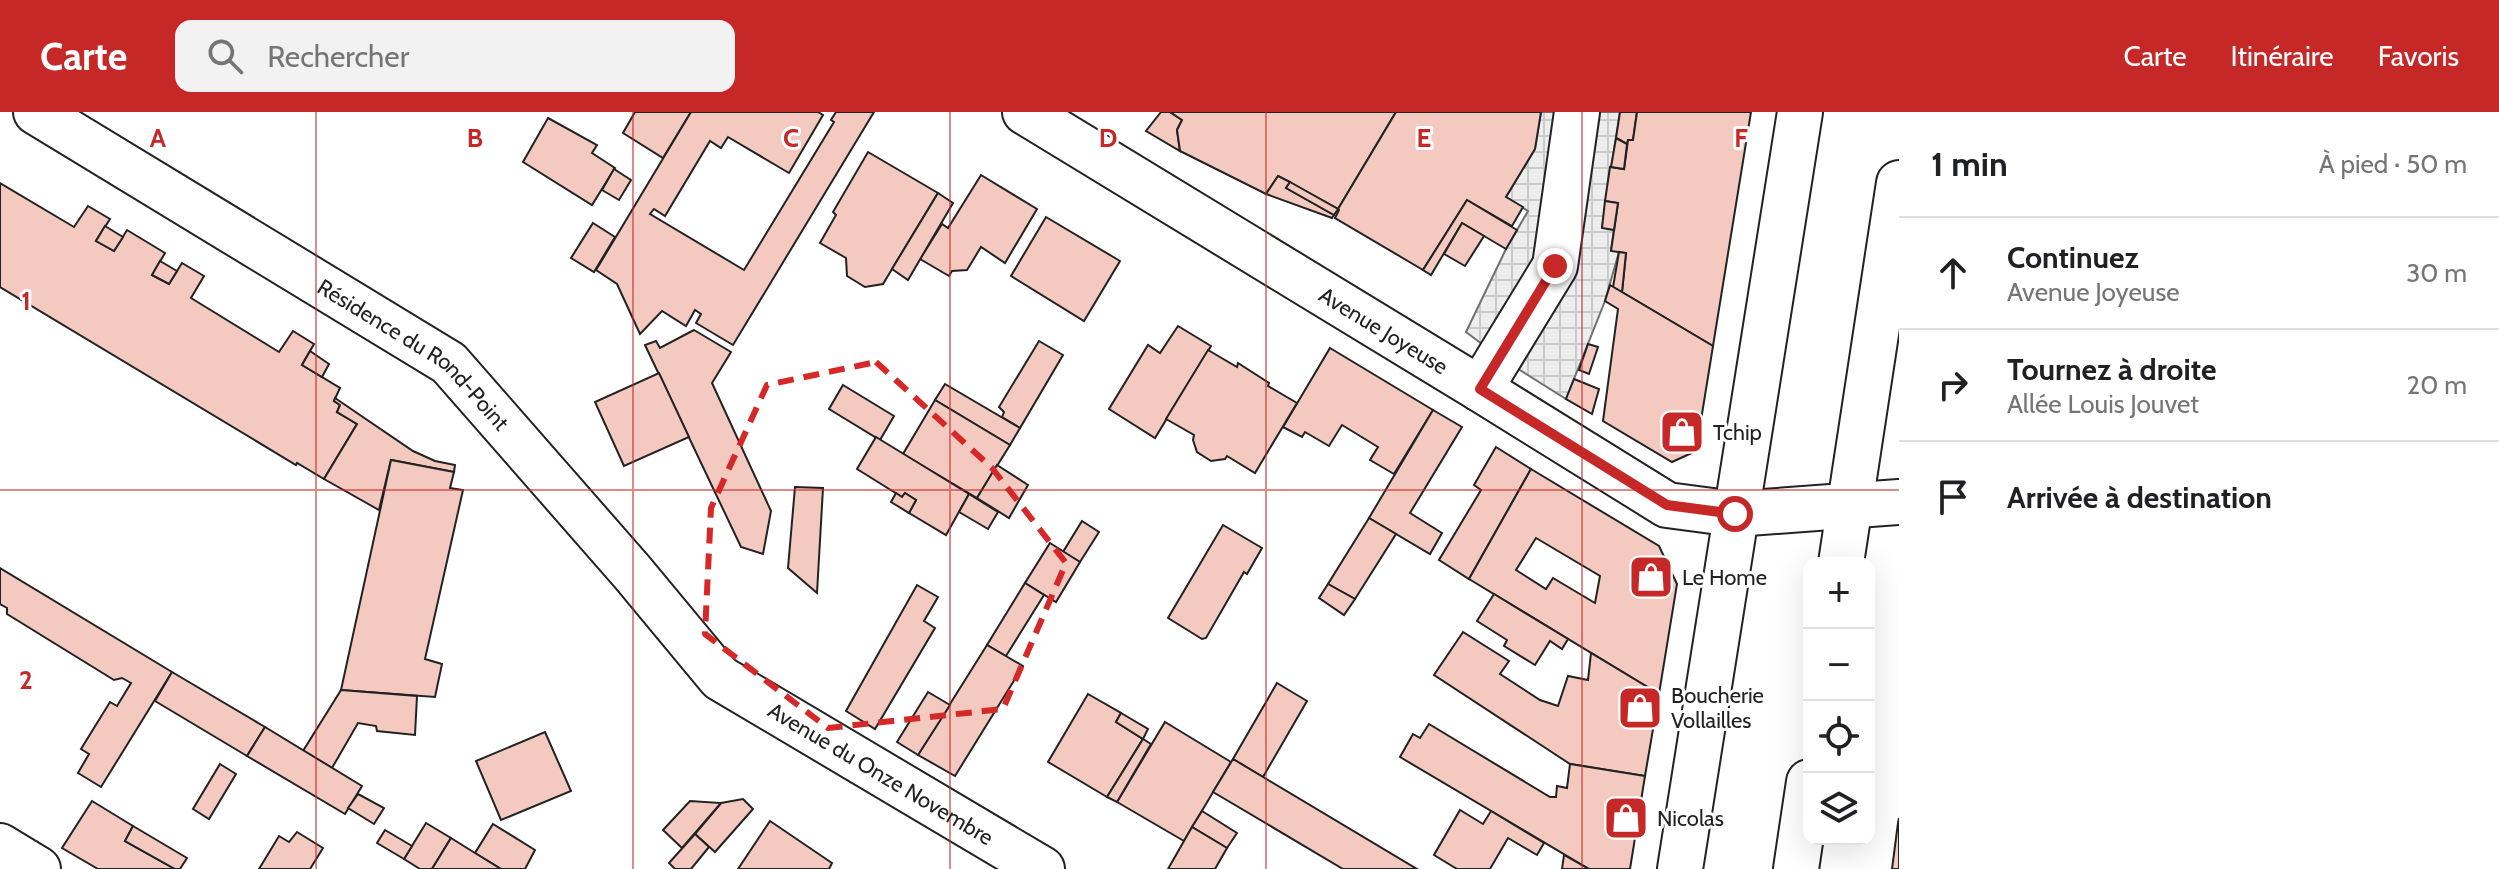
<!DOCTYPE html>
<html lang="fr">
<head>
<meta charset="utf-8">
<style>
	:root { --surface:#fff; --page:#f2f2f2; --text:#202124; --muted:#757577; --line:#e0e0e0; --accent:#c62828 }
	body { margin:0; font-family:Cabin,sans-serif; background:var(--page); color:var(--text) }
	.controls { position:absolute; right:24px; bottom:24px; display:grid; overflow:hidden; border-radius:16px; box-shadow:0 8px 32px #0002 }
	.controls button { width:72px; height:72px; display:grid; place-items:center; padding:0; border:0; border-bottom:2px solid var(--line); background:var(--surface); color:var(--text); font:40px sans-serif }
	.stop { position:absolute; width:24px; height:24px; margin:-18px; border:6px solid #c62828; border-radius:50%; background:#fff }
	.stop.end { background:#c62828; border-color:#fff; box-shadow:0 2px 8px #0008 }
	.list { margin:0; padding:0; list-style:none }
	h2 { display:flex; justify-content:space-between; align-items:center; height:104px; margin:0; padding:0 32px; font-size:34px }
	h2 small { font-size:26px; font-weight:400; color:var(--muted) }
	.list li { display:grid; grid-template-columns:52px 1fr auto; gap:24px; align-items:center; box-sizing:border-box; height:112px; padding:0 32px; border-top:2px solid var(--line) }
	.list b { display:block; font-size:30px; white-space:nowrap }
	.list p { margin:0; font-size:26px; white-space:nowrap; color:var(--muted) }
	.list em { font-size:26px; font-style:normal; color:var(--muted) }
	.icon { flex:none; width:44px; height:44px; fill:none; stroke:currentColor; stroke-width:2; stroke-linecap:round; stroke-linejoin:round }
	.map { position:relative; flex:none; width:1899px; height:757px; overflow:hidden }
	header { display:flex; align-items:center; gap:48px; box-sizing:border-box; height:112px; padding:0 40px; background:var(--accent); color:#fff }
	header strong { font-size:38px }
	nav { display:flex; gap:44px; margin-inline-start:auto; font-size:28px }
	.search { width:560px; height:72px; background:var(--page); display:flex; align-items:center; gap:20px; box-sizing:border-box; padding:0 28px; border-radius:16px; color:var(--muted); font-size:30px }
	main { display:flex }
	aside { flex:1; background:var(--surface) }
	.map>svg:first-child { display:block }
</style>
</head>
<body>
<header>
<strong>Carte</strong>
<div class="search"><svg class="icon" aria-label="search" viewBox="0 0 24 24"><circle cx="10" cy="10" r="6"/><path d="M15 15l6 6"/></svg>Rechercher</div>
<nav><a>Carte</a><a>Itinéraire</a><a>Favoris</a></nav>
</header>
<main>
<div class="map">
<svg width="1899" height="757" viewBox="0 0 1899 757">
	<defs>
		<pattern id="plaza-grid" width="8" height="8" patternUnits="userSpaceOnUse" patternTransform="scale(2)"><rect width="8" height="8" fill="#ededed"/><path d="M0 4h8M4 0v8" fill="none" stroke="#cbcbcb"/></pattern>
	</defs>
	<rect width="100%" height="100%" fill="#fff"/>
	<path fill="url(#plaza-grid)" stroke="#6f6f6f" stroke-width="2" d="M 1541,0 L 1620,0 L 1602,115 L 1614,118 L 1611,138 L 1619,140 L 1605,189 L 1566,287 L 1499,245 L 1466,220 L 1506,137 L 1528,99 L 1506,85 L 1535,37 Z"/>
	<g fill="#f3c9c0" stroke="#222" stroke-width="2" fill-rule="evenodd">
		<path d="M 635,0 L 691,0 L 663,46 L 623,21 Z"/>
		<path d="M 691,0 L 818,0 L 823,3 L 789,61 L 728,25 L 721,36 L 710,29 L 665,104 L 654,97 L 650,102 L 744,158 L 834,10 L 831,8 L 836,0 L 874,0 L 733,233 L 696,211 L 701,202 L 695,198 L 686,214 L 662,199 L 640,222 L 617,172 L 596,158 Z"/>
		<path d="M 1161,0 L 1170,0 L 1182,8 L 1177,18 L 1180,39 L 1146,19 Z"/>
		<path d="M 1170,0 L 1396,0 L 1338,97 L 1278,64 L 1266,82 L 1180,39 L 1177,18 L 1182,8 Z"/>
		<path d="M 1396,0 L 1541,0 L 1535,37 L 1506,85 L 1523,95 L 1512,114 L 1467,88 L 1423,158 L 1335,106 L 1339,98 L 1338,97 Z"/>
		<path d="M 1620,0 L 1637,0 L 1633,28 L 1628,28 L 1627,32 L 1616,26 Z"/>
		<path d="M 1637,0 L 1751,0 L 1713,234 L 1622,180 L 1626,141 L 1611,139 L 1618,91 L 1605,89 L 1610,55 L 1624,57 L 1628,28 L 1633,28 Z"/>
		<path d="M 548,6 L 597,33 L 592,41 L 615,56 L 592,93 L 523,50 Z"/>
		<path d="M 1616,26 L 1627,32 L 1624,57 L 1611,55 Z"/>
		<path d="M 868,40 L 938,81 L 883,172 L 865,175 L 847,164 L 846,146 L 820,131 L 836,103 L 833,100 Z"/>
		<path d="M 614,57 L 631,68 L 619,88 L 602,78 Z"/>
		<path d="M 981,63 L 1037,97 L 1005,151 L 981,135 L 967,158 L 952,159 L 949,164 L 920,147 L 942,112 L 948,116 Z"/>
		<path d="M 1278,64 L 1290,70 L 1286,76 L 1334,103 L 1332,106 L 1266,82 Z"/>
		<path d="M 1290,70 L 1338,97 L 1334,103 L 1286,76 Z"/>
		<path d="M 0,71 L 74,115 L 88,94 L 110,107 L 96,129 L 114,139 L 127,118 L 165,141 L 152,163 L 169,172 L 182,151 L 204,164 L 191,186 L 279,240 L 293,219 L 314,232 L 302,253 L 340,276 L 334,289 L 340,293 L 337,300 L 357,312 L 324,367 L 297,351 L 296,353 L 0,175 Z"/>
		<path d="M 938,81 L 953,91 L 908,168 L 892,157 Z"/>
		<path d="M 1467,88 L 1517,118 L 1506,137 L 1462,111 L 1431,163 L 1423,158 Z"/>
		<path d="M 1605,89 L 1618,91 L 1614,118 L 1602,116 Z"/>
		<path d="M 1046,105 L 1120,149 L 1084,209 L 1011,164 Z"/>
		<path d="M 593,111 L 615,125 L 594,160 L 571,146 Z"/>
		<path d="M 1462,111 L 1484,124 L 1465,154 L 1444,142 Z"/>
		<path d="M 105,114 L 123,125 L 114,139 L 96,129 Z"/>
		<path d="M 1619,140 L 1626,141 L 1622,180 L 1613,175 Z"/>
		<path d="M 160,149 L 177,159 L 169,172 L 152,163 Z"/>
		<path d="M 1610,173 L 1713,234 L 1696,339 L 1672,350 L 1603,309 L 1618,197 L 1605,189 Z"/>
		<path d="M 1178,214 L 1211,234 L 1155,326 L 1109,297 L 1148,233 L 1160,241 Z"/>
		<path d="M 694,218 L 731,240 L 712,271 L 771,399 L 763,442 L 741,435 L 645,233 L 656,229 L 660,236 Z"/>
		<path d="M 1039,229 L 1063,243 L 1020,316 L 1002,305 L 1004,300 L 999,295 Z"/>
		<path d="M 1588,232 L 1598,235 L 1589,262 L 1579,258 Z"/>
		<path d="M 1330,236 L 1433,298 L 1394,362 L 1370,348 L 1378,335 L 1342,313 L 1329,334 L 1305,320 L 1302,325 L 1283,315 Z"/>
		<path d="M 1208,238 L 1237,255 L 1238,251 L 1269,271 L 1268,274 L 1297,291 L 1255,361 L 1227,344 L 1225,347 L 1211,349 L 1197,340 L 1193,328 L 1194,323 L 1166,307 Z"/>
		<path d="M 310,239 L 329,252 L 322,265 L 302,253 Z"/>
		<path d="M 659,261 L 689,325 L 624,354 L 595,290 Z"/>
		<path d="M 1574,267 L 1599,277 L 1592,302 L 1566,287 Z"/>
		<path d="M 945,272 L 1020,316 L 1010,333 L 935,288 Z"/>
		<path d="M 843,273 L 894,304 L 880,328 L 829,297 Z"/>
		<path d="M 335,286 L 413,339 L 435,349 L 455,353 L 454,360 L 391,348 L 379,398 L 324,367 L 357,312 L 337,300 L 340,293 L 334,289 Z"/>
		<path d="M 935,288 L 1010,333 L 977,386 L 903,342 Z"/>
		<path d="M 1433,298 L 1462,315 L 1410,401 L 1442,421 L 1430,442 L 1369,406 Z"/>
		<path d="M 876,325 L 969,382 L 946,423 L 909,401 L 916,388 L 905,381 L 902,385 L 857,357 Z"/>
		<path d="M 1496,335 L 1531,357 L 1469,467 L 1439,448 L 1481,378 L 1474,373 Z"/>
		<path d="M 391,348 L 454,360 L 450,376 L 463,378 L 425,547 L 442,552 L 435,585 L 341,578 Z"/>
		<path d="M 997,353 L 1028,373 L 1009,406 L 977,386 Z"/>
		<path d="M 1531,357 L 1659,434 L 1677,472 L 1659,582 L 1469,467 ZM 1536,426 L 1600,464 L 1595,491 L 1553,466 L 1546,477 L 1516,458 Z"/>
		<path d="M 795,375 L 823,376 L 817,481 L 788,456 Z"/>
		<path d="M 896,381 L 902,385 L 905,381 L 916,388 L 909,401 L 891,390 Z"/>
		<path d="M 969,382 L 998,400 L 988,417 L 959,400 Z"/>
		<path d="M 1369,406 L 1396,422 L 1355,487 L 1328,472 Z"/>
		<path d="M 1082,409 L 1099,420 L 1080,450 L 1063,440 Z"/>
		<path d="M 1223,413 L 1262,436 L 1247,462 L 1244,460 L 1206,526 L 1202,527 L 1168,506 Z"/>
		<path d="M 1050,431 L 1080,450 L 1056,490 L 1025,471 Z"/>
		<path d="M 0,456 L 172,560 L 101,675 L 78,661 L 89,642 L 81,637 L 110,590 L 117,594 L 131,571 L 122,566 L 114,568 L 7,502 L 7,496 L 0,492 Z"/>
		<path d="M 1025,471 L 1044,483 L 1006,544 L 987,533 Z"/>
		<path d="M 1328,472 L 1355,487 L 1344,503 L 1319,486 Z"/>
		<path d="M 917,473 L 938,485 L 924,509 L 935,516 L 875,617 L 846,599 Z"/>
		<path d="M 1494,482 L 1568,527 L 1562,537 L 1550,529 L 1535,553 L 1504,534 L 1507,528 L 1477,509 Z"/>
		<path d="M 1463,520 L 1509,549 L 1500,562 L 1540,588 L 1558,594 L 1568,564 L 1588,568 L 1591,541 L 1659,582 L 1645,664 L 1570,652 L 1434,563 Z"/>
		<path d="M 987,533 L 1023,554 L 955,664 L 918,643 Z"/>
		<path d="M 172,560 L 265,615 L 247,644 L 155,589 Z"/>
		<path d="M 1277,571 L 1307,589 L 1263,665 L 1233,647 Z"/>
		<path d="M 341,578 L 417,584 L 415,623 L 377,619 L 376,614 L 358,611 L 332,656 L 303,639 Z"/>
		<path d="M 928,580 L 950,593 L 918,643 L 897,630 Z"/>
		<path d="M 1088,582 L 1121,601 L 1116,610 L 1143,627 L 1107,685 L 1048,650 Z"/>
		<path d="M 1121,601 L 1148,617 L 1143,627 L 1116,610 Z"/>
		<path d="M 1165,610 L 1231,650 L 1184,729 L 1117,690 Z"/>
		<path d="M 1429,612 L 1550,685 L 1556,685 L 1557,674 L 1567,676 L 1570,652 L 1645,664 L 1630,757 L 1589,757 L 1400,645 L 1413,622 L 1420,626 Z"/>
		<path d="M 265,615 L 362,674 L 345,702 L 247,644 Z"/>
		<path d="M 545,620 L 571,679 L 501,708 L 476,649 Z"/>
		<path d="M 1143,627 L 1151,632 L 1117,690 L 1107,685 Z"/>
		<path d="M 1233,647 L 1263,665 L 1417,757 L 1343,757 L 1213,680 Z"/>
		<path d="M 220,652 L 236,662 L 209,707 L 193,697 Z"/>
		<path d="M 358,682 L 384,696 L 374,712 L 348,696 Z"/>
		<path d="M 743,687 L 753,697 L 715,740 L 695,722 L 721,691 Z"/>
		<path d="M 92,689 L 133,714 L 125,729 L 175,757 L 98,757 L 62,736 Z"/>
		<path d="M 690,689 L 721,691 L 682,736 L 663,718 Z"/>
		<path d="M 1460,698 L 1483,712 L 1491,699 L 1544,731 L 1537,743 L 1508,726 L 1490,757 L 1457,757 L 1434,743 Z"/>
		<path d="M 1202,699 L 1237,721 L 1227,736 L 1192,715 Z"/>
		<path d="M 1899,706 L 1899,757 L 1892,757 L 1898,711 Z"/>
		<path d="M 770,709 L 832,751 L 829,757 L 738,757 Z"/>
		<path d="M 426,711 L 451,726 L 432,757 L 420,757 L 404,747 Z"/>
		<path d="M 493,712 L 535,738 L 525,757 L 501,757 L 475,741 Z"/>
		<path d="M 133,714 L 187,746 L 180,757 L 175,757 L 125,729 Z"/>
		<path d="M 1192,715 L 1227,736 L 1215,757 L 1168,757 Z"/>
		<path d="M 385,718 L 412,734 L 404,747 L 377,731 Z"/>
		<path d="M 297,720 L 323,736 L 310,757 L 259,757 L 279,724 L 289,730 Z"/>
		<path d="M 695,722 L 709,735 L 691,757 L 675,757 L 669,751 Z"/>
		<path d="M 451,726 L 475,741 L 501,757 L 432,757 Z"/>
		<path d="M 1564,743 L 1589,757 L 1562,757 Z"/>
	</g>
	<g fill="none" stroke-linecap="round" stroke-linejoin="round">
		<g stroke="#222" stroke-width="48">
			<g id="minor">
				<path id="s1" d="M 36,0 L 449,251 L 632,460 L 720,566 L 1042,757"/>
				<path id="s2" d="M 1025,0 L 1480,277 L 1667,393 L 1735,402 L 1899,390"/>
				<path d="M 1480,277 L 1555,154 L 1577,0"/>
				<path d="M 0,734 L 38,757"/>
				<path d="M 1680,757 L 1800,0"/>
			</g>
		</g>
		<g stroke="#222" stroke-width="48">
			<g id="major">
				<path d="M 1841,451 L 1899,71"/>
				<path d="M 1796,757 L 1809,670"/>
			</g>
		</g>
		<use href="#minor" stroke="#fff" stroke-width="44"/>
		<use href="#major" stroke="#fff" stroke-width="44"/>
	</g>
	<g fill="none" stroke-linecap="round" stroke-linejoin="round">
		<path stroke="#c62828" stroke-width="10" d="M 1555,154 L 1480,277 L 1667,393 L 1735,402"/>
	</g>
	<path fill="none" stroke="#d62828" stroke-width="6" stroke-dasharray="16 10" stroke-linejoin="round" d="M 876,250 L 992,356 L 1066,451 L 1003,597 L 828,616 L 705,522 L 711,396 L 767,273 Z"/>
	<path fill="none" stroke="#c62828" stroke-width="2" stroke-opacity="0.55" d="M 316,0 L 316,757M 633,0 L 633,757M 950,0 L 950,757M 1266,0 L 1266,757M 1582,0 L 1582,757M 0,378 L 1899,378"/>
	<defs>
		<g id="shop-square" transform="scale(2.3)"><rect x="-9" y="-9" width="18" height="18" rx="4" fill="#c62828" stroke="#fff"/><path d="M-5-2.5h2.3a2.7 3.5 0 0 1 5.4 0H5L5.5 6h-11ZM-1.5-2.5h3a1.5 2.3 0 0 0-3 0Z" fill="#fff"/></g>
	</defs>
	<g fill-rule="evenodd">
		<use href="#shop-square" x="1682" y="320"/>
		<use href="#shop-square" x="1651" y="465"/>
		<use href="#shop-square" x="1640" y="596"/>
		<use href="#shop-square" x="1626" y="706"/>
	</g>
	<g text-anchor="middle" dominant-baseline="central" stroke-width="6" stroke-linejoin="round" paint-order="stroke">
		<g font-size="22" fill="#222" stroke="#fff">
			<text stroke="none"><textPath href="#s2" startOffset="420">Avenue Joyeuse</textPath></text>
			<text stroke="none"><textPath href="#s1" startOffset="450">Résidence du Rond-Point</textPath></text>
			<text stroke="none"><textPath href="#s1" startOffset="1086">Avenue du Onze Novembre</textPath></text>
		</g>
		<g font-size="22" fill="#222" stroke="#fff" text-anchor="start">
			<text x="1713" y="320">Tchip</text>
			<text x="1682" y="465">Le Home</text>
			<text x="1671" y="583">Boucherie<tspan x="1671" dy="25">Vollailles</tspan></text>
			<text x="1657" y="706">Nicolas</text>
		</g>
	</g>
	<g font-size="26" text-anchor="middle" font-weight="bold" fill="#c62828" stroke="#fff" stroke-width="6" stroke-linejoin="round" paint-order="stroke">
		<text x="158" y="35">A</text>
		<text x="475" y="35">B</text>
		<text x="791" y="35">C</text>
		<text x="1108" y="35">D</text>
		<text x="1424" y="35">E</text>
		<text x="1741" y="35">F</text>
		<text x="26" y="198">1</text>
		<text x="26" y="577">2</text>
	</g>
</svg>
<div class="controls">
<button>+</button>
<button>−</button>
<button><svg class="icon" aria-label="locate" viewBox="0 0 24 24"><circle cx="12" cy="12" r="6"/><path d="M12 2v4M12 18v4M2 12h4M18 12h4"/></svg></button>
<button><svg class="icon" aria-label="layers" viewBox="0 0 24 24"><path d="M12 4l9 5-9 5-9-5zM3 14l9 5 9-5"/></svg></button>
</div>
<div class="stop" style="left:1735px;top:402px"></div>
<div class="stop end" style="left:1555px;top:154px"></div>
</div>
<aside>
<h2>1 min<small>À pied · 50 m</small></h2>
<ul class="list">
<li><svg class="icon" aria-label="ahead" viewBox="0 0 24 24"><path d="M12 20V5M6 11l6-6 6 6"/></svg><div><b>Continuez</b><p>Avenue Joyeuse</p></div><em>30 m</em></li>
<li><svg class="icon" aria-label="right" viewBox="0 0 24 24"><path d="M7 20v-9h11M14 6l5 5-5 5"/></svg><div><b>Tournez à droite</b><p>Allée Louis Jouvet</p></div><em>20 m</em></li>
<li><svg class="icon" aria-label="arrive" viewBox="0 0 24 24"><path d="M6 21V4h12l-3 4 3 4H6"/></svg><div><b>Arrivée à destination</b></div></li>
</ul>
</aside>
</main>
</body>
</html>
